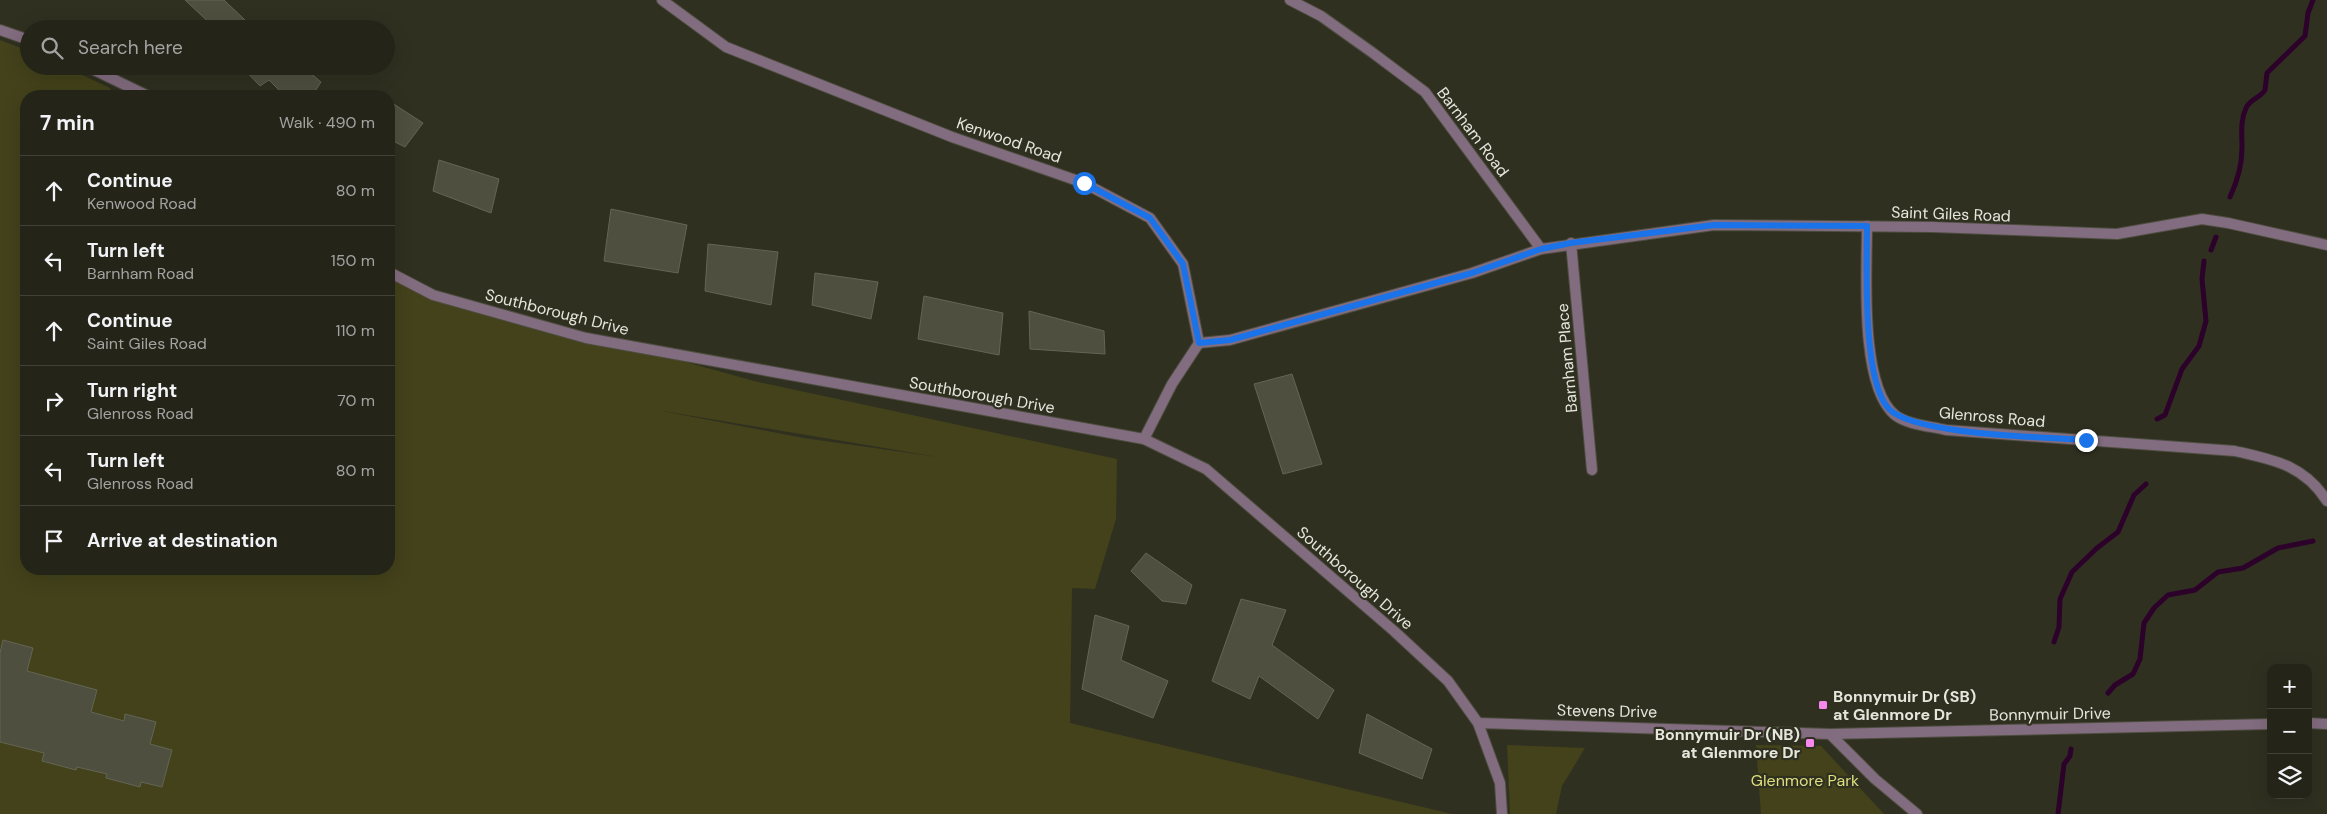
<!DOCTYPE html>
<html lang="en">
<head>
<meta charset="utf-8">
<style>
	:root { --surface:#242419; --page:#2c2c22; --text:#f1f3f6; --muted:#a3a4a2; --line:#414138 }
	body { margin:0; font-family:"DM Sans",sans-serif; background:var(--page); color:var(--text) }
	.controls { position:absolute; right:15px; bottom:15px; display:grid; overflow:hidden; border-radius:10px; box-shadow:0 5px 20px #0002 }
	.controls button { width:45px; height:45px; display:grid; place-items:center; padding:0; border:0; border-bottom:1px solid var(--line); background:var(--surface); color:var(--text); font:25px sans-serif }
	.stop { position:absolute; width:15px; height:15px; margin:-11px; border:4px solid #1a73e8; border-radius:50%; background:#fff }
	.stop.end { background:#1a73e8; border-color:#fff; box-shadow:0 1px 5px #0008 }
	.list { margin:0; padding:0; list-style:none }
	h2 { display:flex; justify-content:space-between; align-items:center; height:65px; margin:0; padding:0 20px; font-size:21px }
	h2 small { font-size:16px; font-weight:400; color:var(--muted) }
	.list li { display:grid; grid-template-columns:32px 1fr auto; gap:15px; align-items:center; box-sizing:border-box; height:70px; padding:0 20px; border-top:1px solid var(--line) }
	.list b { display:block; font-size:19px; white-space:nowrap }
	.list p { margin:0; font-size:16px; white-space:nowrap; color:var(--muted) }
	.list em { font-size:16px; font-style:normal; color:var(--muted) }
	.icon { flex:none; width:28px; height:28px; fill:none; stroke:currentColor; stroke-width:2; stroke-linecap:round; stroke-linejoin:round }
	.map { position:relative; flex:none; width:2327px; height:814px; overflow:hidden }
	.search { position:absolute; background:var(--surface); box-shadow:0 5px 20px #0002; left:20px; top:20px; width:375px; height:55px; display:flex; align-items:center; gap:12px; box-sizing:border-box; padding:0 18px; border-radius:28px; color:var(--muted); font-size:19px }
	.panel { position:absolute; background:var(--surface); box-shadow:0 5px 20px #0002; left:20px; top:90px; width:375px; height:485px; border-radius:20px }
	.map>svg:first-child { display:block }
</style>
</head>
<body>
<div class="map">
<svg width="2327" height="814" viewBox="0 0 2327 814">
	<rect width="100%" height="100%" fill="#303021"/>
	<g fill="#43421b" fill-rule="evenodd">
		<path d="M 0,40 L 29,51 L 29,66 L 63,66 L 108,87 L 119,96 L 26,96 L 26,569 L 389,569 L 389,280 L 758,382 L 1117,459 L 1116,519 L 1095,589 L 1072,588 L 1070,723 L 1452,814 L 0,814 ZM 662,411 L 663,411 L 938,457 L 804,438 Z"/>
		<path d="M 1507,745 L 1585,748 L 1562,786 L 1556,814 L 1510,814 Z"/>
		<path d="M 1756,745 L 1821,746 L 1884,814 L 1761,814 Z"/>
	</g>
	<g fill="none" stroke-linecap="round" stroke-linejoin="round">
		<g stroke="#2c022a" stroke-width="5">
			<path d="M 2230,197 C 2237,182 2242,164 2242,148 C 2242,134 2240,121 2246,108 C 2250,99 2260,98 2265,90 L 2267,73 L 2305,36 L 2308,13 L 2313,0"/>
			<path d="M 2211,250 L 2216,237"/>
			<path d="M 2157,419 L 2165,415 L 2182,369 L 2199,346 L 2206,321 L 2202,279 L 2204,261"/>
			<path d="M 2054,642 L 2059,627 L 2060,599 L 2072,572 L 2097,548 L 2118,532 L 2134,495 L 2146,484"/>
			<path d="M 2108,693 L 2115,685 L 2133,674 L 2140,659 L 2144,623 L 2154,608 L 2168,595 L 2195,590 L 2218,572 L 2243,568 L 2278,548 L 2313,541"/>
			<path d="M 2058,814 L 2064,764 L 2070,756 L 2071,749"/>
		</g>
	</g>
	<g fill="#4e4f3e" stroke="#646553">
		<path d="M 185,0 L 224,0 L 245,20 L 236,29 L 216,29 Z"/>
		<path d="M 241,66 L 302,66 L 321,82 L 312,96 L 285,96 L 269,80 L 260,86 Z"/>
		<path d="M 389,101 L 423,123 L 405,147 L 389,139 Z"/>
		<path d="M 439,160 L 499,179 L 491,213 L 433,191 Z"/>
		<path d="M 611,209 L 687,225 L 678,273 L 604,261 Z"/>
		<path d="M 708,244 L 778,252 L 771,305 L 705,291 Z"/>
		<path d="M 815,273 L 878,282 L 871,319 L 812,305 Z"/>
		<path d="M 924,296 L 1003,313 L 999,355 L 918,339 Z"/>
		<path d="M 1029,311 L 1104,331 L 1105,354 L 1030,349 Z"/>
		<path d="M 1292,374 L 1322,464 L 1283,474 L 1254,384 Z"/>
		<path d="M 1146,553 L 1192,585 L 1186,604 L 1162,601 L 1131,571 Z"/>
		<path d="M 1241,599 L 1286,610 L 1272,645 L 1334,690 L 1318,719 L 1259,676 L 1250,699 L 1212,681 Z"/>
		<path d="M 1095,615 L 1129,626 L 1121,660 L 1168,681 L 1153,718 L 1082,689 Z"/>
		<path d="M 3,640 L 33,648 L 27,671 L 97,690 L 91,712 L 124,721 L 125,714 L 156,722 L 150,744 L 172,750 L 162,787 L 141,782 L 140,787 L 106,778 L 107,774 L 77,767 L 76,770 L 42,761 L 44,753 L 0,742 L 0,653 Z"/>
		<path d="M 1367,714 L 1432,749 L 1422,779 L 1359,753 Z"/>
	</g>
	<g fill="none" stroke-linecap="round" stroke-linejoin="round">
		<g stroke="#4d4d3f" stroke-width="12">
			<g id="minor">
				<path d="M 1867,226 C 1867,270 1859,386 1895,415 C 1908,425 1930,426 1946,430 L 2235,451 C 2274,460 2304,465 2327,501"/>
				<path d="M 1571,243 L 1592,470"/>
				<path d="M 1541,249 L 1714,225 L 1933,227 L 2117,234 L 2202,219 L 2228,223 L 2327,245"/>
				<path d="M 1199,343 L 1230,340 L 1472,273 L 1541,249 L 1425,92 L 1373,53 L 1321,16 L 1290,0"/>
				<path d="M 1478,723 L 1830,734 L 2271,724"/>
				<path d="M 2308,723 L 2327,724"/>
				<path d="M 1830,734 L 1875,779 L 1917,814"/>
			</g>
		</g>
		<g stroke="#4d4d3f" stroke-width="12">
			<g id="tertiary">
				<path d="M 662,0 L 726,47 L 952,137 L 1084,183 L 1150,218 L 1183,264 L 1199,343 L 1172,384 L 1144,439"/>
				<path d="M 0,30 L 29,40"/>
				<path d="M 86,66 L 148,96"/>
				<path d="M 389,272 L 433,295 L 586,338 L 1144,439 L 1206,469 L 1394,631 L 1448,681 L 1478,723 L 1500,783 L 1502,814"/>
			</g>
		</g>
		<use href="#minor" stroke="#826c7f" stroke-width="10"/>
		<use href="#tertiary" stroke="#826c7f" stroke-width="10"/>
	</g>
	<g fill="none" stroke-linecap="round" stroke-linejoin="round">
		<path stroke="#1a73e8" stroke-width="6" d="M 1084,183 L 1150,218 L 1183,264 L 1199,343 L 1230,340 L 1472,273 L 1541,249 L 1571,243 L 1714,225 L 1867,226 C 1867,266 1862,381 1889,409 C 1914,435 2045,437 2086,440"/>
	</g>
	<g fill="#f788ec" stroke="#303021" stroke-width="2">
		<rect x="1818" y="700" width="10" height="10" rx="2.5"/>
		<rect x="1805" y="738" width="10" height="10" rx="2.5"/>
	</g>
	<g text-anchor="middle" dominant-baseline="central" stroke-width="4.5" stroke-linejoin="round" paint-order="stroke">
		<g font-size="16" fill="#e5e6dc" stroke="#303021">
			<text transform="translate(1473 132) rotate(53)">Barnham Road</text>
			<text transform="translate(1009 140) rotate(19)">Kenwood Road</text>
			<text transform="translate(1951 214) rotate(2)">Saint Giles Road</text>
			<text transform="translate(557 312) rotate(14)">Southborough Drive</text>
			<text transform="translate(1567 358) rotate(-95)">Barnham Place</text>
			<text transform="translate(982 395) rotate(10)">Southborough Drive</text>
			<text transform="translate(1992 417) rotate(5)">Glenross Road</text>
			<text transform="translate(1355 578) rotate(41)">Southborough Drive</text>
			<text transform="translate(1607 711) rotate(1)">Stevens Drive</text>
			<text transform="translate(2050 714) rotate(-1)">Bonnymuir Drive</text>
		</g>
		<g font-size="16" font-weight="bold" fill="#e5e6dc" stroke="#303021" text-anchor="start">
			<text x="1833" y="696">Bonnymuir Dr (SB)<tspan x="1833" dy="18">at Glenmore Dr</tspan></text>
			<text x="1800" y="734" text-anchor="end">Bonnymuir Dr (NB)<tspan x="1800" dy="18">at Glenmore Dr</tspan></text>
		</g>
		<g font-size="16" fill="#dfdf7f" stroke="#303021">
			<text x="1805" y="780">Glenmore Park</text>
		</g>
	</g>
</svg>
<div class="controls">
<button>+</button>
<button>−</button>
<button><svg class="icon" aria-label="layers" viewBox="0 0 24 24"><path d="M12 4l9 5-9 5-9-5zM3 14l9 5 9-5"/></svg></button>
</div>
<div class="stop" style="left:1084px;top:183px"></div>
<div class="stop end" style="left:2086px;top:440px"></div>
<div class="search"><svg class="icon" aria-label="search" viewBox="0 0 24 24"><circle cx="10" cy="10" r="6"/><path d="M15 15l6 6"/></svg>Search here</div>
<section class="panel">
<h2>7 min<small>Walk · 490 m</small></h2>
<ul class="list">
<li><svg class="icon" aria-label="ahead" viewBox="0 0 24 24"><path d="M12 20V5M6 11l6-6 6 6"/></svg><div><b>Continue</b><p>Kenwood Road</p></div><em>80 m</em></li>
<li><svg class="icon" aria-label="left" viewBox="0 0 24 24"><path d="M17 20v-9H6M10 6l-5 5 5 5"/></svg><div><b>Turn left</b><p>Barnham Road</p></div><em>150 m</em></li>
<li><svg class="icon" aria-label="ahead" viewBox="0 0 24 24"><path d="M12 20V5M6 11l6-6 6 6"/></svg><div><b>Continue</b><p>Saint Giles Road</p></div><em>110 m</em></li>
<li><svg class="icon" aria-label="right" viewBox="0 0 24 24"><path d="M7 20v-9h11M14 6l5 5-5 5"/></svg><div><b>Turn right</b><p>Glenross Road</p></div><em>70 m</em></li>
<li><svg class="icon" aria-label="left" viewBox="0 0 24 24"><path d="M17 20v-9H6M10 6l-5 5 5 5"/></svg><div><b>Turn left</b><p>Glenross Road</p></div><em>80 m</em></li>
<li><svg class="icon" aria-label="arrive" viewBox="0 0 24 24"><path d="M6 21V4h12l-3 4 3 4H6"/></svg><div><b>Arrive at destination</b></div></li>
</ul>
</section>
</div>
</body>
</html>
